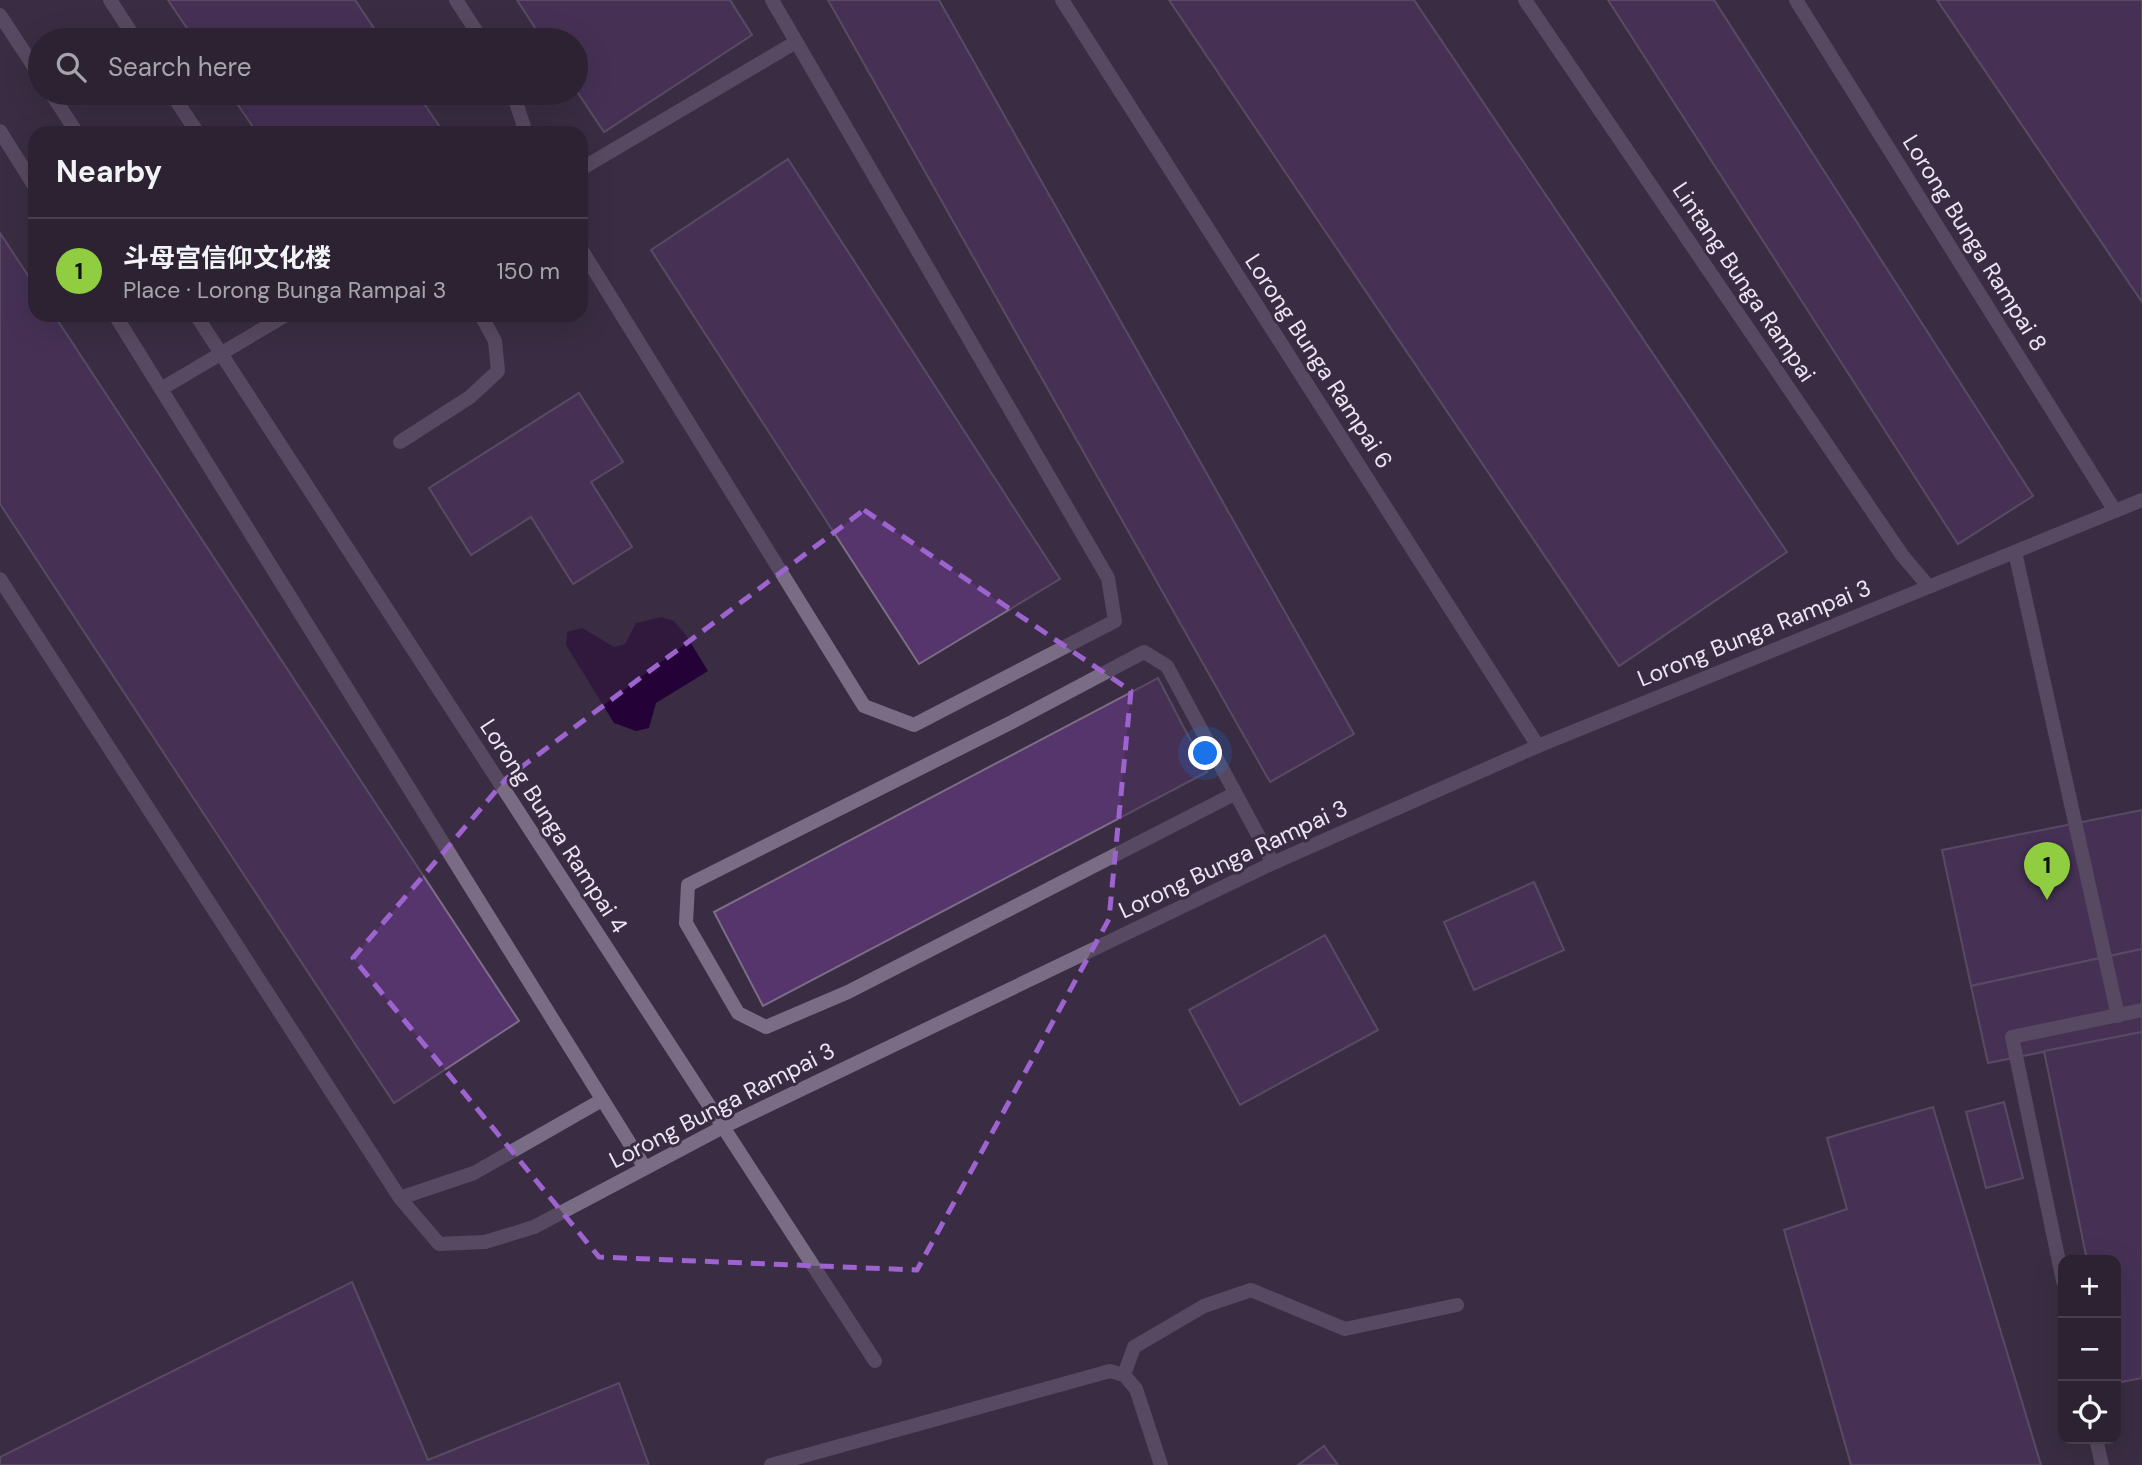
<!DOCTYPE html>
<html lang="en">
<head>
<meta charset="utf-8">
<style>
	:root { --surface:#2c2232; --page:#382f3e; --text:#f1f3f6; --muted:#a6a4ac; --line:#483f4d; --accent:#90cd41 }
	body { margin:0; font-family:"DM Sans","Noto Sans SC",sans-serif; background:var(--page); color:var(--text) }
	.controls { position:absolute; right:21px; bottom:21px; display:grid; overflow:hidden; border-radius:14px; box-shadow:0 7px 28px #0002 }
	.controls button { width:63px; height:63px; display:grid; place-items:center; padding:0; border:0; border-bottom:2px solid var(--line); background:var(--surface); color:var(--text); font:35px sans-serif }
	.you { position:absolute; left:1206px; top:754px; width:24px; height:24px; margin:-18px; border:5px solid #fff; border-radius:50%; background:#1a73e8; box-shadow:0 0 0 10px #1a73e833 }
	.badge { display:grid; place-items:center; width:46px; height:46px; border-radius:50%; background:var(--accent); color:#111; font-size:23px; font-weight:700 }
	.pin { position:absolute; translate:-50% -58px; filter:drop-shadow(0 2px 4px #0008) }
	.pin::after { content:''; position:absolute; top:37px; width:24px; height:21px; background:inherit; clip-path:polygon(0 0,100% 0,50% 100%) }
	.list { margin:0; padding:0; list-style:none }
	h2 { display:flex; justify-content:space-between; align-items:center; height:91px; margin:0; padding:0 28px; font-size:30px }
	h2 small { font-size:23px; font-weight:400; color:var(--muted) }
	.list li { display:grid; grid-template-columns:46px 1fr auto; gap:21px; align-items:center; box-sizing:border-box; height:105px; padding:0 28px; border-top:2px solid var(--line) }
	.list b { display:block; font-size:26px; white-space:nowrap }
	.list p { margin:0; font-size:23px; white-space:nowrap; color:var(--muted) }
	.list em { font-size:23px; font-style:normal; color:var(--muted) }
	.icon { flex:none; width:38px; height:38px; fill:none; stroke:currentColor; stroke-width:2; stroke-linecap:round; stroke-linejoin:round }
	.map { position:relative; flex:none; width:2142px; height:1465px; overflow:hidden }
	.search { position:absolute; background:var(--surface); box-shadow:0 7px 28px #0002; left:28px; top:28px; width:560px; height:77px; display:flex; align-items:center; gap:18px; box-sizing:border-box; padding:0 24px; border-radius:38px; color:var(--muted); font-size:26px }
	.panel { position:absolute; background:var(--surface); box-shadow:0 7px 28px #0002; left:28px; top:126px; width:560px; height:196px; border-radius:21px }
	.map>svg:first-child { display:block }
</style>
</head>
<body>
<div class="map">
<svg width="2142" height="1465" viewBox="0 0 2142 1465">
	<rect width="100%" height="100%" fill="#3a2d43"/>
	<path fill="#240237" d="M 662,617 L 674,621 L 686,635 L 708,671 L 656,703 L 649,728 L 636,731 L 614,723 L 566,645 L 567,632 L 582,628 L 614,647 L 625,644 L 636,623 Z"/>
	<g fill="#56356c" stroke="#7c6e87" stroke-width="2">
		<path d="M 168,0 L 355,0 L 382,40 L 195,40 Z"/>
		<path d="M 517,0 L 730,0 L 752,35 L 604,132 L 576,90 L 576,40 L 543,40 Z"/>
		<path d="M 828,0 L 939,0 L 1354,734 L 1270,782 Z"/>
		<path d="M 1169,0 L 1414,0 L 1787,552 L 1619,666 Z"/>
		<path d="M 1608,0 L 1714,0 L 2033,496 L 1958,544 Z"/>
		<path d="M 1937,0 L 2142,0 L 2142,302 Z"/>
		<path d="M 230,93 L 417,93 L 444,133 L 257,133 Z"/>
		<path d="M 788,159 L 1060,579 L 919,664 L 651,250 Z"/>
		<path d="M 0,233 L 35,286 L 35,315 L 54,315 L 519,1021 L 394,1103 L 0,504 Z"/>
		<path d="M 579,393 L 623,462 L 591,482 L 632,547 L 573,584 L 531,517 L 471,555 L 429,488 Z"/>
		<path d="M 1158,678 L 1207,772 L 763,1006 L 714,912 Z"/>
		<path d="M 2142,810 L 2142,949 L 1971,986 L 1942,850 Z"/>
		<path d="M 1534,882 L 1564,950 L 1474,990 L 1444,922 Z"/>
		<path d="M 1325,935 L 1378,1030 L 1240,1105 L 1189,1010 Z"/>
		<path d="M 2142,949 L 2142,1032 L 1988,1063 L 1971,986 Z"/>
		<path d="M 2142,1032 L 2142,1378 L 2116,1383 L 2116,1260 L 2087,1260 L 2044,1051 Z"/>
		<path d="M 2004,1102 L 2023,1178 L 1986,1188 L 1966,1112 Z"/>
		<path d="M 1933,1107 L 2041,1465 L 1851,1465 L 1784,1230 L 1847,1209 L 1827,1138 Z"/>
		<path d="M 352,1282 L 428,1460 L 619,1383 L 649,1465 L 0,1465 L 0,1457 Z"/>
		<path d="M 1324,1446 L 1338,1465 L 1298,1465 Z"/>
	</g>
	<g fill="none" stroke-linecap="round" stroke-linejoin="round">
		<g stroke="#7b6c86" stroke-width="14">
			<path d="M 110,0 L 136,40"/>
			<path d="M 456,0 L 482,40"/>
			<path d="M 171,93 L 198,133"/>
			<path d="M 513,93 L 526,133"/>
			<path d="M 0,131 L 35,187"/>
			<path d="M 581,169 L 796,42"/>
			<path d="M 581,249 L 864,706 L 914,725 L 1115,621 L 1108,578 L 772,0"/>
			<path d="M 115,315 L 645,1168"/>
			<path d="M 161,389 L 286,315"/>
			<path d="M 400,442 L 470,397 L 498,371 L 495,341 L 481,315"/>
			<path d="M 0,579 L 400,1198 L 474,1173 L 602,1100"/>
			<path d="M 1234,794 L 848,992 L 766,1027 L 738,1013 L 686,923 L 688,885 L 1010,723 L 1144,652 L 1167,666 L 1273,863"/>
			<path d="M 1124,1375 L 1134,1347 L 1204,1306 L 1251,1290 L 1345,1329 L 1457,1305"/>
		</g>
		<g stroke="#7b6c86" stroke-width="14">
			<path d="M 1062,0 L 1538,746"/>
			<path d="M 1525,0 L 1902,555 L 1929,587"/>
			<path d="M 1796,0 L 2115,511"/>
			<path d="M 0,15 L 40,76"/>
			<path d="M 51,93 L 77,133"/>
			<path d="M 196,315 L 875,1361"/>
			<path d="M 2015,552 L 2118,1016"/>
			<path d="M 400,1198 L 439,1244 L 485,1242 L 534,1227 L 723,1127 L 1273,863 L 1538,746 L 2142,500"/>
			<path d="M 2063,1281 L 2012,1037 L 2142,1010"/>
			<path d="M 2096,1439 L 2102,1465"/>
			<path d="M 771,1465 L 1110,1371 L 1124,1375 L 1136,1389 L 1161,1465"/>
		</g>
	</g>
	<path d="M0 0H2142V1465H0ZM 864,510 L 1131,691 L 1109,919 L 917,1270 L 599,1257 L 353,958 L 507,778 Z" fill="#3a2d43" fill-opacity=".55" fill-rule="evenodd"/>
	<path fill="none" stroke="#9d63cf" stroke-width="5" stroke-dasharray="14 9" stroke-linejoin="round" d="M 864,510 L 1131,691 L 1109,919 L 917,1270 L 599,1257 L 353,958 L 507,778 Z"/>
	<g text-anchor="middle" dominant-baseline="central" stroke-width="6" stroke-linejoin="round" paint-order="stroke">
		<g font-size="23" fill="#ece4f3" stroke="#3a2d43">
			<text transform="translate(1975 243) rotate(58)">Lorong Bunga Rampai 8</text>
			<text transform="translate(1744 282) rotate(56)">Lintang Bunga Rampai</text>
			<text transform="translate(1319 361) rotate(57)">Lorong Bunga Rampai 6</text>
			<text transform="translate(1754 633) rotate(-22)">Lorong Bunga Rampai 3</text>
			<text transform="translate(554 826) rotate(57)">Lorong Bunga Rampai 4</text>
			<text transform="translate(1233 859) rotate(-25)">Lorong Bunga Rampai 3</text>
			<text transform="translate(722 1105) rotate(-27)">Lorong Bunga Rampai 3</text>
		</g>
	</g>
</svg>
<div class="controls">
<button>+</button>
<button>−</button>
<button><svg class="icon" aria-label="locate" viewBox="0 0 24 24"><circle cx="12" cy="12" r="6"/><path d="M12 2v4M12 18v4M2 12h4M18 12h4"/></svg></button>
</div>
<div class="you"></div>
<div class="pin badge" style="left:2047px;top:900px">1</div>
<div class="search"><svg class="icon" aria-label="search" viewBox="0 0 24 24"><circle cx="10" cy="10" r="6"/><path d="M15 15l6 6"/></svg>Search here</div>
<section class="panel">
<h2>Nearby<small></small></h2>
<ul class="list">
<li><span class="badge">1</span><div><b>斗母宫信仰文化楼</b><p>Place · Lorong Bunga Rampai 3</p></div><em>150 m</em></li>
</ul>
</section>
</div>
</body>
</html>
